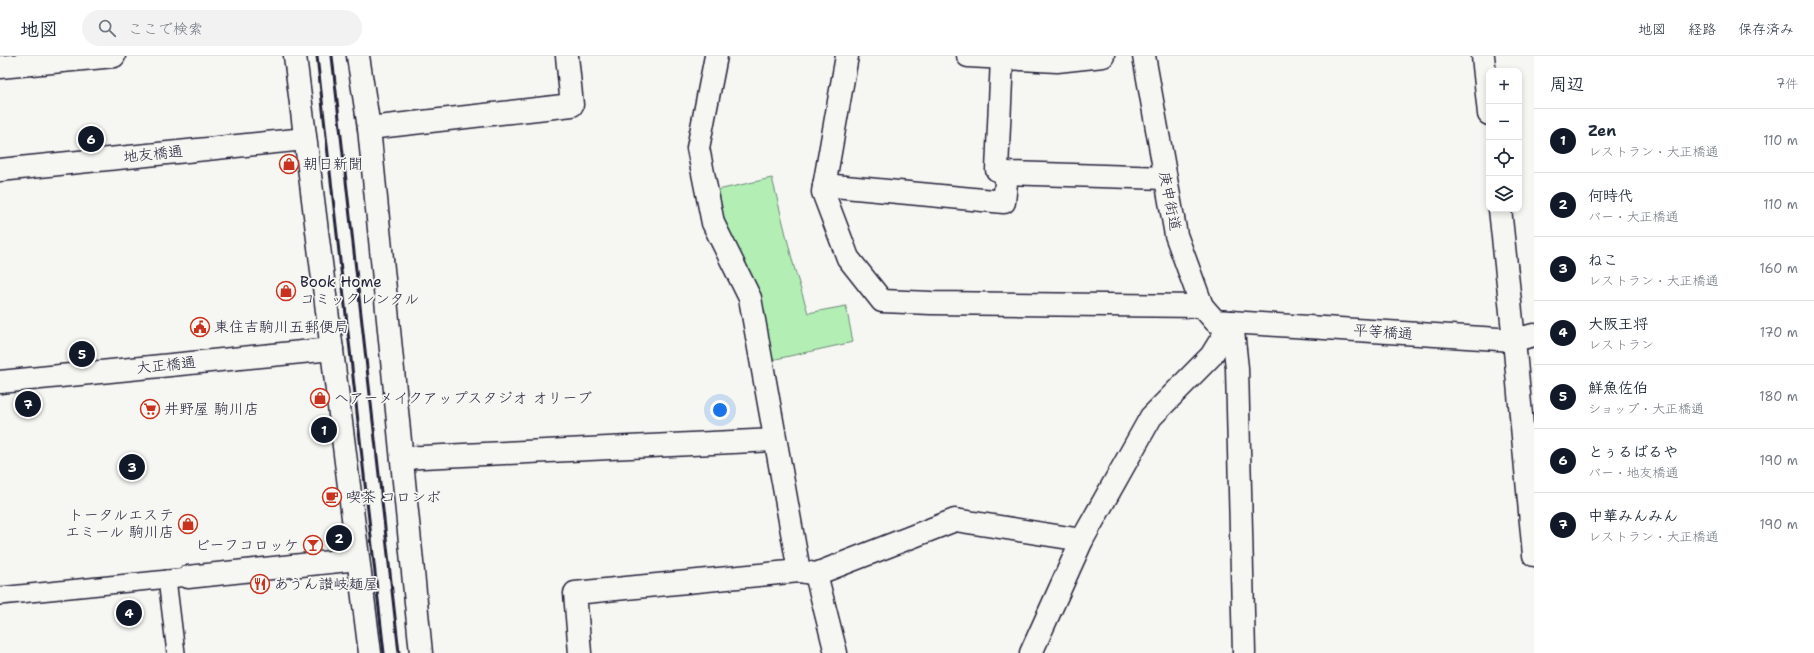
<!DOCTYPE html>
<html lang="ja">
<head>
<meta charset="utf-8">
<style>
	:root { --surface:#fff; --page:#f2f2f3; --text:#1f2937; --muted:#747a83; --line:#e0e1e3; --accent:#111827 }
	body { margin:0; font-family:"Shantell Sans","Klee One",sans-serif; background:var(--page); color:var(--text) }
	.controls { position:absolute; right:12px; top:12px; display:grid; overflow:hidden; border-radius:8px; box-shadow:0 2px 6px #0003 }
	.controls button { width:36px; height:36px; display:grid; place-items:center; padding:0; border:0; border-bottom:1px solid var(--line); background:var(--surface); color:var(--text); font:20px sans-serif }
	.you { position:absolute; left:720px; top:354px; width:14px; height:14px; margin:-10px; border:3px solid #fff; border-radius:50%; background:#1a73e8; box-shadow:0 0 0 6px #1a73e833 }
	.badge { display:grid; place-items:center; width:26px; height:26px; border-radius:50%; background:var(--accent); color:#fff; font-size:13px; font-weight:700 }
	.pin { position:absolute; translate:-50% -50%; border:2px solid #fff; box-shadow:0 1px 4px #0006 }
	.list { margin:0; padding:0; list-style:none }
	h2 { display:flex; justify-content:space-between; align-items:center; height:52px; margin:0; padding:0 16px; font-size:17px }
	h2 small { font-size:13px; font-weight:400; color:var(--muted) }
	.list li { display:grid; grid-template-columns:26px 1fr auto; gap:12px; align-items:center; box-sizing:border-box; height:64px; padding:0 16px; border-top:1px solid var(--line) }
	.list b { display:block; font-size:15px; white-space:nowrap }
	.list p { margin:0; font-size:13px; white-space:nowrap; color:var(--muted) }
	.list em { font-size:13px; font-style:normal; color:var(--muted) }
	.icon { flex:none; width:22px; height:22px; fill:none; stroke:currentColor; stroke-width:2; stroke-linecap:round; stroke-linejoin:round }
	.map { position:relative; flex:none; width:1534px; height:597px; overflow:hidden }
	header { display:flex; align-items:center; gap:24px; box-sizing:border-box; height:56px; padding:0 20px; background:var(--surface); border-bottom:1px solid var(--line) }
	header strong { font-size:19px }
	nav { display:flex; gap:22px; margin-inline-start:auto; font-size:14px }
	.search { width:280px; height:36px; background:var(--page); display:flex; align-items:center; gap:10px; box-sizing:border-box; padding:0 14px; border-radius:22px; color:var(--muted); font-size:15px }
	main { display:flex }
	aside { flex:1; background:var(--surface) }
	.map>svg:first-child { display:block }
</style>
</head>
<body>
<header>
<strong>地図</strong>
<div class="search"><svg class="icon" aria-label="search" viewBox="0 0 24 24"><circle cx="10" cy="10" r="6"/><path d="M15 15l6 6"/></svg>ここで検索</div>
<nav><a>地図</a><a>経路</a><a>保存済み</a></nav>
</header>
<main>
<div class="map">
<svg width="1534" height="597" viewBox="0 0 1534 597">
	<rect width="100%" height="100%" fill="#f6f6f2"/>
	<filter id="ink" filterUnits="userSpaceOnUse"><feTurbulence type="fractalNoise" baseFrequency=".025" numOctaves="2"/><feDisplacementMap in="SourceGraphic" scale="8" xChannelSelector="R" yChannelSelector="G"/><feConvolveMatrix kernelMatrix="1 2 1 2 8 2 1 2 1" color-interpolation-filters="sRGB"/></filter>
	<g filter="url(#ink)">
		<path fill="#b3efb4" stroke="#6a8878" d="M 772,122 L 794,211 L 808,257 L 846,250 L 853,286 L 767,305 L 713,135 Z"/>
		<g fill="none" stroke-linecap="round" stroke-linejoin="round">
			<g stroke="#22223b" stroke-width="20">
				<g id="pedestrian">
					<path d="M 167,523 L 176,597"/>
					<path d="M 0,540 L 188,521"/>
				</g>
			</g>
			<g stroke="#22223b" stroke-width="25">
				<g id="minor">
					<path d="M 295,0 L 370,597"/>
					<path d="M 358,0 L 369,72 L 421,597"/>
					<path d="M 716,0 L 698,92 L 713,167 L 750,242 L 799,515"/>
					<path d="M 847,0 L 823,136 L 848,202 L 882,245 L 931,247 L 1202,250"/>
					<path d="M 968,0 L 1057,5 L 1103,0"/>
					<path d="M 1144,0 L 1176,179 L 1202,250 L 1215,265 L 1514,284 L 1534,279"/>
					<path d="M 1483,0 L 1489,58"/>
					<path d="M 1002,2 L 997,114 L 1007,117 L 1165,122"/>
					<path d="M 0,11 L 114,0"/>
					<path d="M 369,72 L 572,49 L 567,0"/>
					<path d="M 0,114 L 305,83"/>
					<path d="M 824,129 L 1004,146 L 1007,117"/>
					<path d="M 1500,153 L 1514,284 L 1534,499"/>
					<path d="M 1232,266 L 1237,312 L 1244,597"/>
					<path d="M 0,326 L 332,293"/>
					<path d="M 402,402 L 774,384"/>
					<path d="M 816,518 L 836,597"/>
					<path d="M 188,521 L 358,503"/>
					<path d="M 580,597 L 575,537 L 799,515 L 816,518 L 955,464 L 1082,484"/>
					<path d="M 1031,597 L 1082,484 L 1151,361 L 1211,300 L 1232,266"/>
				</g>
			</g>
			<use href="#pedestrian" stroke="#f6f6f2" stroke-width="17"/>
			<use href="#minor" stroke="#f6f6f2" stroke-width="22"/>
			<g stroke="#22223b" stroke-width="3">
				<path d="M 317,0 L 384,597"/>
				<path d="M 332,0 L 399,597"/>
			</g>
		</g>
	</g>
	<defs>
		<g id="shop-ring" transform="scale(1)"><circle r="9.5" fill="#f6f6f2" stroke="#c8321e" stroke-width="1.5"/><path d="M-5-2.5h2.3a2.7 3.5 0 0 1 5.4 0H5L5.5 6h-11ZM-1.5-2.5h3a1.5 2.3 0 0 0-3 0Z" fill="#c8321e"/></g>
		<g id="civic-ring" transform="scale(1)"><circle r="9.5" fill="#f6f6f2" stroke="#c8321e" stroke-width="1.5"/><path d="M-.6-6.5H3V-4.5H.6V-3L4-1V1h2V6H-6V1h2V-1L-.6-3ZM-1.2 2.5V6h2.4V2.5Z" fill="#c8321e"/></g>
		<g id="supermarket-ring" transform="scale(1)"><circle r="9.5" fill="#f6f6f2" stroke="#c8321e" stroke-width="1.5"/><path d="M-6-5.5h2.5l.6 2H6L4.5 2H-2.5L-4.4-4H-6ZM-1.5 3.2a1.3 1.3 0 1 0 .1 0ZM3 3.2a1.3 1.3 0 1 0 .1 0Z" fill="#c8321e"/></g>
		<g id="cafe-ring" transform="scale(1)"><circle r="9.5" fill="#f6f6f2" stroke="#c8321e" stroke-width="1.5"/><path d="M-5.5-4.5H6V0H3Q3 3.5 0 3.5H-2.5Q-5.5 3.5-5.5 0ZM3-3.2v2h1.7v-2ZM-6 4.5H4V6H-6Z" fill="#c8321e"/></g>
		<g id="bar-ring" transform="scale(1)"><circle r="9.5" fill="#f6f6f2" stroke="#c8321e" stroke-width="1.5"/><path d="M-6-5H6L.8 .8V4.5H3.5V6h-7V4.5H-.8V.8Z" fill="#c8321e"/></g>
		<g id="restaurant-ring" transform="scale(1)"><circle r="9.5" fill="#f6f6f2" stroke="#c8321e" stroke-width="1.5"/><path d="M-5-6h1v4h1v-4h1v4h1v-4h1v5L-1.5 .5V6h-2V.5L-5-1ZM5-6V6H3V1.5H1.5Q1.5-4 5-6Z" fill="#c8321e"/></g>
	</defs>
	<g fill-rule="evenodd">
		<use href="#shop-ring" x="289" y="108"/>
		<use href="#shop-ring" x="286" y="235"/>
		<use href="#civic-ring" x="200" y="271"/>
		<use href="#shop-ring" x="320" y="342"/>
		<use href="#supermarket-ring" x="150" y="353"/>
		<use href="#cafe-ring" x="332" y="441"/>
		<use href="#shop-ring" x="188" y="468"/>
		<use href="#bar-ring" x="313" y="489"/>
		<use href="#restaurant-ring" x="260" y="528"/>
	</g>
	<g text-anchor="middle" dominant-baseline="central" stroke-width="3.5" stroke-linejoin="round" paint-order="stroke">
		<g font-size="15" fill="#22223b" stroke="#f6f6f2">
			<text transform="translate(153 98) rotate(-6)">地友橋通</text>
			<text transform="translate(1170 145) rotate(79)">庚申街道</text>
			<text transform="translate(1383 276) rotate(4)">平等橋通</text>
			<text transform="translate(166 309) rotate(-6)">大正橋通</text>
		</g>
		<g font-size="15" fill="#22223b" stroke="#f6f6f2" text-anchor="start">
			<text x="303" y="108">朝日新聞</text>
			<text x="300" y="226">Book Home<tspan x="300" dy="17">コミックレンタル</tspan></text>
			<text x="214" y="271">東住吉駒川五郵便局</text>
			<text x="334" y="342">ヘアーメイクアップスタジオ オリーブ</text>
			<text x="164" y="353">井野屋 駒川店</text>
			<text x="346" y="441">喫茶 コロンボ</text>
			<text x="174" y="459" text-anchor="end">トータルエステ<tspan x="174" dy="17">エミール 駒川店</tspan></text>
			<text x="299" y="489" text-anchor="end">ビーフコロッケ</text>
			<text x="274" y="528">あうん讃岐麺屋</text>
		</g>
	</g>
</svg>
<div class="controls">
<button>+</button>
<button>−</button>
<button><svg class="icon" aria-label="locate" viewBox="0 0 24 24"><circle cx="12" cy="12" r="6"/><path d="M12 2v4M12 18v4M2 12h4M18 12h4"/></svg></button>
<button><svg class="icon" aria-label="layers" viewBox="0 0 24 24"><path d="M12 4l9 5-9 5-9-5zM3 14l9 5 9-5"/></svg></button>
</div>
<div class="you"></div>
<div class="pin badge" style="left:324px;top:374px">1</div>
<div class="pin badge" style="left:339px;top:482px">2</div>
<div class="pin badge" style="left:132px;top:411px">3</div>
<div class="pin badge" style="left:129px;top:557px">4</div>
<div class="pin badge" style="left:82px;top:298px">5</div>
<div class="pin badge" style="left:91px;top:83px">6</div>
<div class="pin badge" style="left:28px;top:348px">7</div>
</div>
<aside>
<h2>周辺<small>7件</small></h2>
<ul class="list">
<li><span class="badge">1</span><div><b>Zen</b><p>レストラン · 大正橋通</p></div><em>110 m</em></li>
<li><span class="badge">2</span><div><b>何時代</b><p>バー · 大正橋通</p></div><em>110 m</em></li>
<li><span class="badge">3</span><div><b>ねこ</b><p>レストラン · 大正橋通</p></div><em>160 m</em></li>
<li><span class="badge">4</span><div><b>大阪王将</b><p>レストラン</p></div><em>170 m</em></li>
<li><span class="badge">5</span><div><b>鮮魚佐伯</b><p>ショップ · 大正橋通</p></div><em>180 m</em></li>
<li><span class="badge">6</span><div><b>とぅるばるや</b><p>バー · 地友橋通</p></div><em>190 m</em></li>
<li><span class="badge">7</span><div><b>中華みんみん</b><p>レストラン · 大正橋通</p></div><em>190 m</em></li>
</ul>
</aside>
</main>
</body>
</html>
